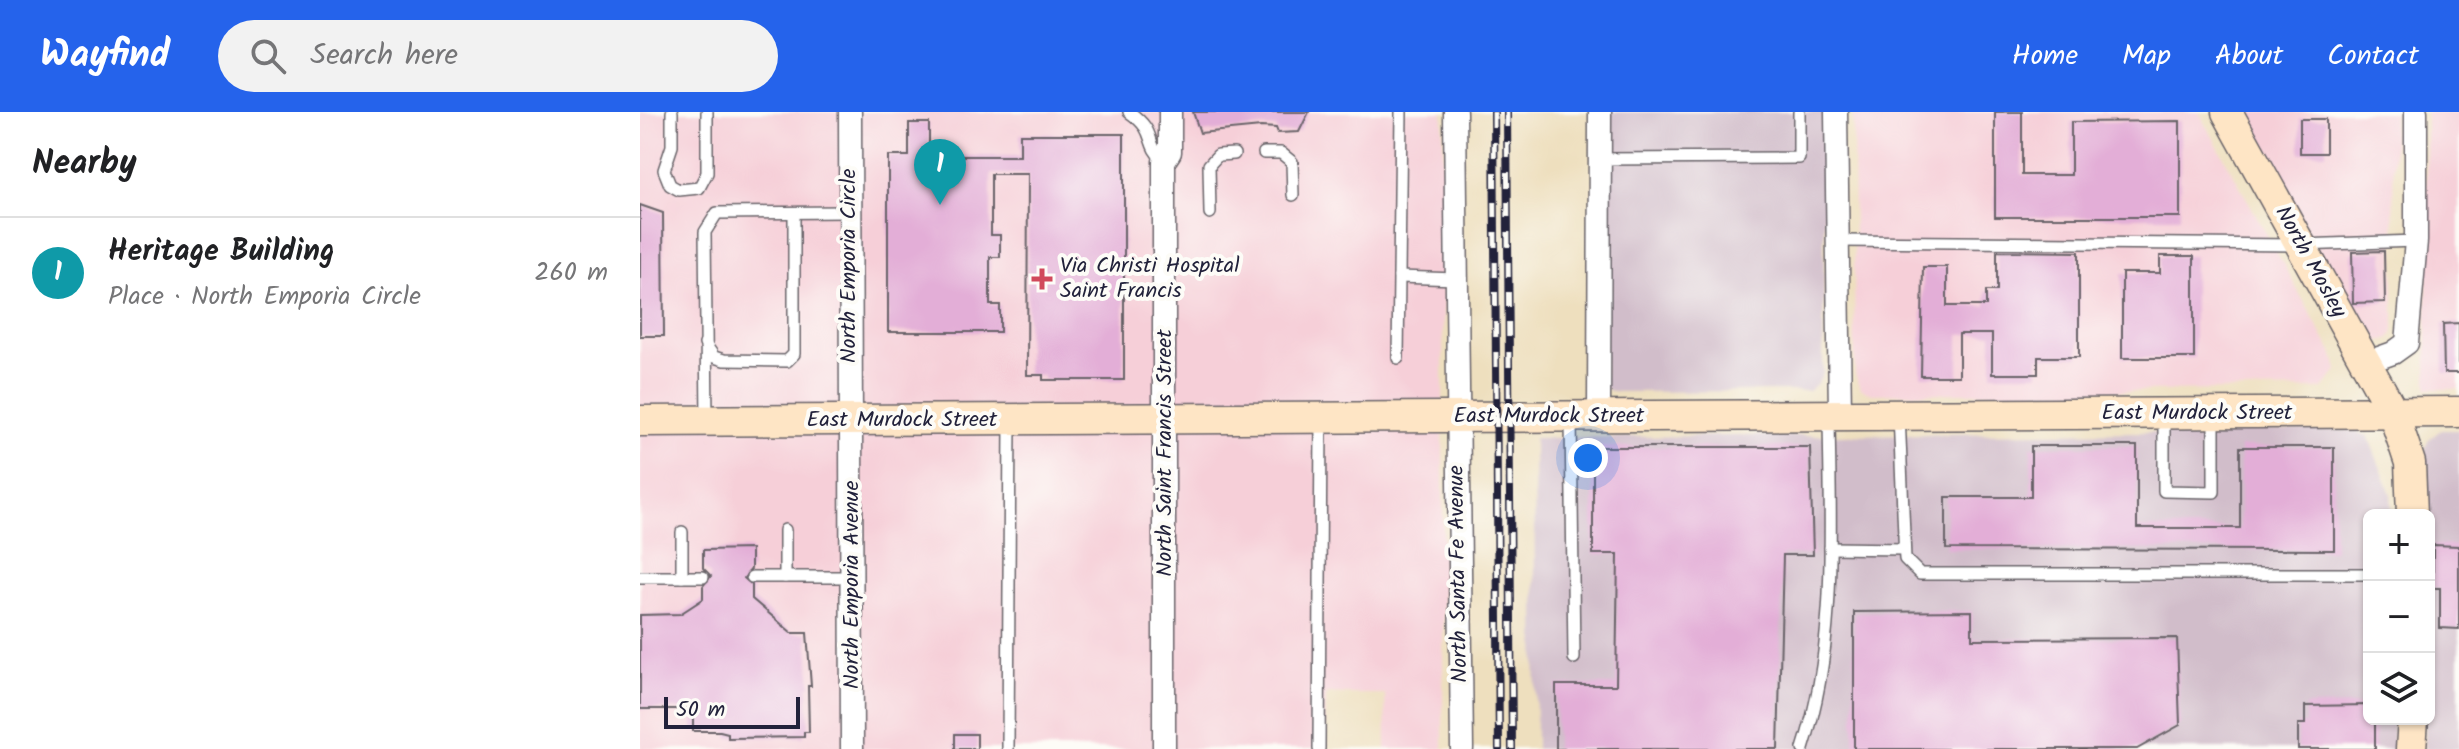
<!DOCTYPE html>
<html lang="en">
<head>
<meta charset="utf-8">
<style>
	:root { --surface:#fff; --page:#f2f2f2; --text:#202124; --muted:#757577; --line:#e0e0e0; --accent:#2563eb }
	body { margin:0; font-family:Kalam,sans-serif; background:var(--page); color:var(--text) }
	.controls { position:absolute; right:24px; bottom:24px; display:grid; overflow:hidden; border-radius:12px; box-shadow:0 2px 6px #0004 }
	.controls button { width:72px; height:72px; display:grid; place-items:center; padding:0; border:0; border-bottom:2px solid var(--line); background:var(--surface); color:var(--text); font:40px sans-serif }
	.scale { position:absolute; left:24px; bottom:20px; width:136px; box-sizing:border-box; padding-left:8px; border:4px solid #22223b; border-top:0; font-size:22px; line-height:28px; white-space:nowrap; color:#22223b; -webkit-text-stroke:6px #fdfcf7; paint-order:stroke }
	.you { position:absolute; left:948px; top:346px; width:28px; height:28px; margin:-20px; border:6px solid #fff; border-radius:50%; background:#1a73e8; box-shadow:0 0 0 12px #1a73e833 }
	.badge { display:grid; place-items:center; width:52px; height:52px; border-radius:50%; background:var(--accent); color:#fff; font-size:26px; font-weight:700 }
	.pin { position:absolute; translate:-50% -66px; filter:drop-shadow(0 2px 4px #0008) }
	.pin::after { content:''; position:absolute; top:42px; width:28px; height:24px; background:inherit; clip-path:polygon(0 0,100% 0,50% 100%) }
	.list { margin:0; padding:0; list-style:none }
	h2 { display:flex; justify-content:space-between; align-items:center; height:104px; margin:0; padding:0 32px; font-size:34px }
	h2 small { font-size:26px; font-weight:400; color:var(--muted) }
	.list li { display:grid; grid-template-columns:52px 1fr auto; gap:24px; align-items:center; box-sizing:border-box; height:112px; padding:0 32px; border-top:2px solid var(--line) }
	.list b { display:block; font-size:30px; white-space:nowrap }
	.list p { margin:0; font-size:26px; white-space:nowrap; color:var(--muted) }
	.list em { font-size:26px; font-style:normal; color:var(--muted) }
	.icon { flex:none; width:44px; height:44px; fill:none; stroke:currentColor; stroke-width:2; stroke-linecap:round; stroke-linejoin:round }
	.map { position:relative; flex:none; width:1819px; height:637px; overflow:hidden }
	header { display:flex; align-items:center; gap:48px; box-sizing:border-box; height:112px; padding:0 40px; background:var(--accent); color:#fff }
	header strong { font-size:38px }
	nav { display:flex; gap:44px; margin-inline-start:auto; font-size:28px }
	.search { width:560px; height:72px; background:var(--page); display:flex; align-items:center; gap:20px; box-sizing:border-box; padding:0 28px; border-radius:44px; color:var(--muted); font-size:30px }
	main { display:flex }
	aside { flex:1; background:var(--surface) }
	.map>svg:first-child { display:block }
</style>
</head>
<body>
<header>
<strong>Wayfind</strong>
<div class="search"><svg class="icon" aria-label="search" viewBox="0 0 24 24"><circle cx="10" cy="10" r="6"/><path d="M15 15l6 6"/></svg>Search here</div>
<nav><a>Home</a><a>Map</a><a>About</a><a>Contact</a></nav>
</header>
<main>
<aside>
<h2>Nearby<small></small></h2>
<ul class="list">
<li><span class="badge" style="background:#0f9aa8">1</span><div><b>Heritage Building</b><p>Place · North Emporia Circle</p></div><em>260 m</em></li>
</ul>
</aside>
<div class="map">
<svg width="1819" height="637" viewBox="0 0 1819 637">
	<rect width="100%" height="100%" fill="#fdfcf7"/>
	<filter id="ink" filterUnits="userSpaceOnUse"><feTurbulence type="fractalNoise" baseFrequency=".0125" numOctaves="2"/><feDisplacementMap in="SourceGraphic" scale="16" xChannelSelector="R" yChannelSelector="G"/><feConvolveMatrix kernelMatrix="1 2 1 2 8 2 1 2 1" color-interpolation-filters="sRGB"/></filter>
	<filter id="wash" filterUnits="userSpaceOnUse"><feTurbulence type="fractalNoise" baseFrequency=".006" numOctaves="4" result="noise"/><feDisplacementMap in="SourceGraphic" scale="32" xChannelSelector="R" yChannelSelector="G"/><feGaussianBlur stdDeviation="1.8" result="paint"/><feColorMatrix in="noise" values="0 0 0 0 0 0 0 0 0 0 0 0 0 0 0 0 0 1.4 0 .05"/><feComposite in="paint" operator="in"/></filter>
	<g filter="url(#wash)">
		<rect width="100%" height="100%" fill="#eedfbe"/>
		<g fill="#f6cfd8">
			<path d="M 0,0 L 803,0 L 803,637 L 746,637 L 745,582 L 686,582 L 685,637 L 0,637 Z"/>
			<path d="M 1213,0 L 1559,0 L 1694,244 L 1698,258 L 1683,277 L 1231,282 L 1220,276 L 1215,262 Z"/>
			<path d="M 1602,0 L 1753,0 L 1754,219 L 1750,227 L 1732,230 L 1724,222 Z"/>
			<path d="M 1786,0 L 1819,0 L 1819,277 L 1787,277 Z"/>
		</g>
		<g fill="#d1bdca">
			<path d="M 963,0 L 1185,0 L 1183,261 L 1178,271 L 1168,279 L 973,280 L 964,276 Z"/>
			<path d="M 1710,318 L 1728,324 L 1751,382 L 1752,403 L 1729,403 L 1729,607 L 1753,607 L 1753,637 L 896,637 L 894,326 Z"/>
			<path d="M 1801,318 L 1819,318 L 1819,637 L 1785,637 L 1785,607 L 1789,607 L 1789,403 L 1785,403 L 1785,336 L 1789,327 Z"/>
		</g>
		<g id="blocks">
			<g fill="#e3aed7">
				<path d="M 553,0 L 669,0 L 659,20 L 638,21 L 636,16 L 621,15 L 560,21 Z"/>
				<path d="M 1355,0 L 1382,0 L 1382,63 L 1431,63 L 1431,10 L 1540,9 L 1540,105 L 1355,105 Z"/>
				<rect x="1660" y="7" width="26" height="34"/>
				<path d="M 269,11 L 289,11 L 289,44 L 380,44 L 380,22 L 484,22 L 484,268 L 403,268 L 403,263 L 387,263 L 388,62 L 351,62 L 351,123 L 360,123 L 360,145 L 350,145 L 350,193 L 360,193 L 360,220 L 248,220 L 248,44 L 269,44 Z"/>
				<path d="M 0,93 L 23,101 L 24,224 L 0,224 Z"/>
				<path d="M 1357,139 L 1439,140 L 1439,245 L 1398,245 L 1398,262 L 1352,262 L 1352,222 L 1319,222 L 1319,264 L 1281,264 L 1283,155 L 1307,155 L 1307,194 L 1346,194 L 1346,179 L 1357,179 Z"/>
				<path d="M 1744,139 L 1745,190 L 1713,191 L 1712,140 Z"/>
				<path d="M 1520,144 L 1554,144 L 1554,246 L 1482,246 L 1482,161 L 1520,161 Z"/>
				<path d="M 1819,211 L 1819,261 L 1804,261 L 1803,212 Z"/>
				<path d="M 1391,334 L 1497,334 L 1497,416 L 1600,416 L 1600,335 L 1694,335 L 1694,438 L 1306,437 L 1306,385 L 1391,385 Z"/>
				<path d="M 953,335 L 1170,335 L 1173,443 L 1143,443 L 1138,637 L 916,637 L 916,573 L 976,573 L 978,442 L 953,442 Z"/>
				<path d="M 1793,433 L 1819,434 L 1819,517 L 1800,516 L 1800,476 L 1793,476 Z"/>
				<path d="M 111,437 L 111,457 L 104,466 L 112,473 L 112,487 L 152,521 L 167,521 L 171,574 L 168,574 L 169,620 L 164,620 L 164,625 L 88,626 L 88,621 L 80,619 L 53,619 L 53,597 L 0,597 L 0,503 L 40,502 L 63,487 L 63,474 L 71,464 L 63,456 L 63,438 Z"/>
				<path d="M 1332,499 L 1332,527 L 1537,526 L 1540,613 L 1497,637 L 1214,637 L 1214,500 Z"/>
				<path d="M 1729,593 L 1729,607 L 1735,607 L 1735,637 L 1658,637 L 1658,612 L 1665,612 L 1665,594 Z"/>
				<rect x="315" y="622" width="22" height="15"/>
			</g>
		</g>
	</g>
	<g filter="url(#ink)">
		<use href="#blocks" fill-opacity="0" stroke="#696469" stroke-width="2"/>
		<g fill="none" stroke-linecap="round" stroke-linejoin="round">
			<g stroke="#696469" stroke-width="14">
				<g id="lane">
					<path d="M 32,0 L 32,34 L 24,58 L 30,73 L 39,78 L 59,76 L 67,61 L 67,0"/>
					<path d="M 489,0 C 519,21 503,30 524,49"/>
					<path d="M 624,41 L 641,41 L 652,50 L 653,83"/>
					<path d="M 960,47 L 1159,46 L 1159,0"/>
					<path d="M 570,101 L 569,53 L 578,43 L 594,42"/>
					<path d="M 1200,129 L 1660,133 L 1776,129"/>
					<path d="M 759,165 L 816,167"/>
					<path d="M 65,232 L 74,245 L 84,248 L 147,249 L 154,242 L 154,101"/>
					<path d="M 758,246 L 761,0"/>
					<path d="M 1259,302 L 1265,447 L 1280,462 L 1729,462"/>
					<path d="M 1524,302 L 1524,379 L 1574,380 L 1574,304"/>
					<path d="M 931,307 L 934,546"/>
					<path d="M 67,308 L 65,120 L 77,101 L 209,100"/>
					<path d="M 145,418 L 145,465 L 212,465"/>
					<path d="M 1190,436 L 1264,437"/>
					<path d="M 0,465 L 42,465 L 42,420"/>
					<path d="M 42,465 L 63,465"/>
					<path d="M 112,465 L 145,465"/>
					<path d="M 368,637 L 370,308"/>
					<path d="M 679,637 L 681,307"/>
					<path d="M 1163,637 C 1198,530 1190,414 1189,303"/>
				</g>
			</g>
			<g stroke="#696469" stroke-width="25">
				<g id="street">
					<path d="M 210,0 L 212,637"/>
					<path d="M 815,0 L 822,637"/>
					<path d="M 1196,0 L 1200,302"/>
					<path d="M 1725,251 L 1753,241 L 1767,231 L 1776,129 L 1776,0"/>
					<path d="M 959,304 L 960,0"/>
					<path d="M 524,637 L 524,49 L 530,40 L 530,0"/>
				</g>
			</g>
			<g stroke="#696469" stroke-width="33">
				<g id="secondary">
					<path d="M 1587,0 L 1753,300 L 1770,351 L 1772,403"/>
					<path d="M 0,309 L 1819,300"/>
					<path d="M 1771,637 L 1773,607"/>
				</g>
			</g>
			<use href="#lane" stroke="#fff" stroke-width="11"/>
			<use href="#street" stroke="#fff" stroke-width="22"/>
			<use href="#secondary" stroke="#fee5c5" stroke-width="30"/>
			<g stroke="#22223b" stroke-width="8">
				<g id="rail">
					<path d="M 854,0 L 859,637"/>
					<path d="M 867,0 L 872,637"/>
				</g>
			</g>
			<use href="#rail" stroke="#fdfcf7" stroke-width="5" stroke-dasharray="15" stroke-linecap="butt"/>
		</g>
	</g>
	<path fill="#d1495b" stroke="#fdfcf7" stroke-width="3" d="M398 155h8v8h8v8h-8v8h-8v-8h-8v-8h8z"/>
	<g text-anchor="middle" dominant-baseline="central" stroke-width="8" stroke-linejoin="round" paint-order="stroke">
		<g font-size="22" fill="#22223b" stroke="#fdfcf7">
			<text transform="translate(1670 150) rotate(61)">North Mosley</text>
			<text transform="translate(209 154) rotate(-90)">North Emporia Circle</text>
			<text x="1557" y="301">East Murdock Street</text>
			<text x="909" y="304">East Murdock Street</text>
			<text x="262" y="308">East Murdock Street</text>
			<text transform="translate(525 341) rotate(-90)">North Saint Francis Street</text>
			<text transform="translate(819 462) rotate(-91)">North Santa Fe Avenue</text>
			<text transform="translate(212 473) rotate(-90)">North Emporia Avenue</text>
		</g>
		<g font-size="22" fill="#22223b" stroke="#fdfcf7" text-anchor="start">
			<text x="420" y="154">Via Christi Hospital<tspan x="420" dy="25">Saint Francis</tspan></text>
		</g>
	</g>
</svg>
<div class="controls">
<button>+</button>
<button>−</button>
<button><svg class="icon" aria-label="layers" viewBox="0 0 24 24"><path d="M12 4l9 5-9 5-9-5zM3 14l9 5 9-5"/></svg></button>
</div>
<div class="scale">50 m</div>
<div class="you"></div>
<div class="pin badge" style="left:300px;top:93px;background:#0f9aa8">1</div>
</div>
</main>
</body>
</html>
